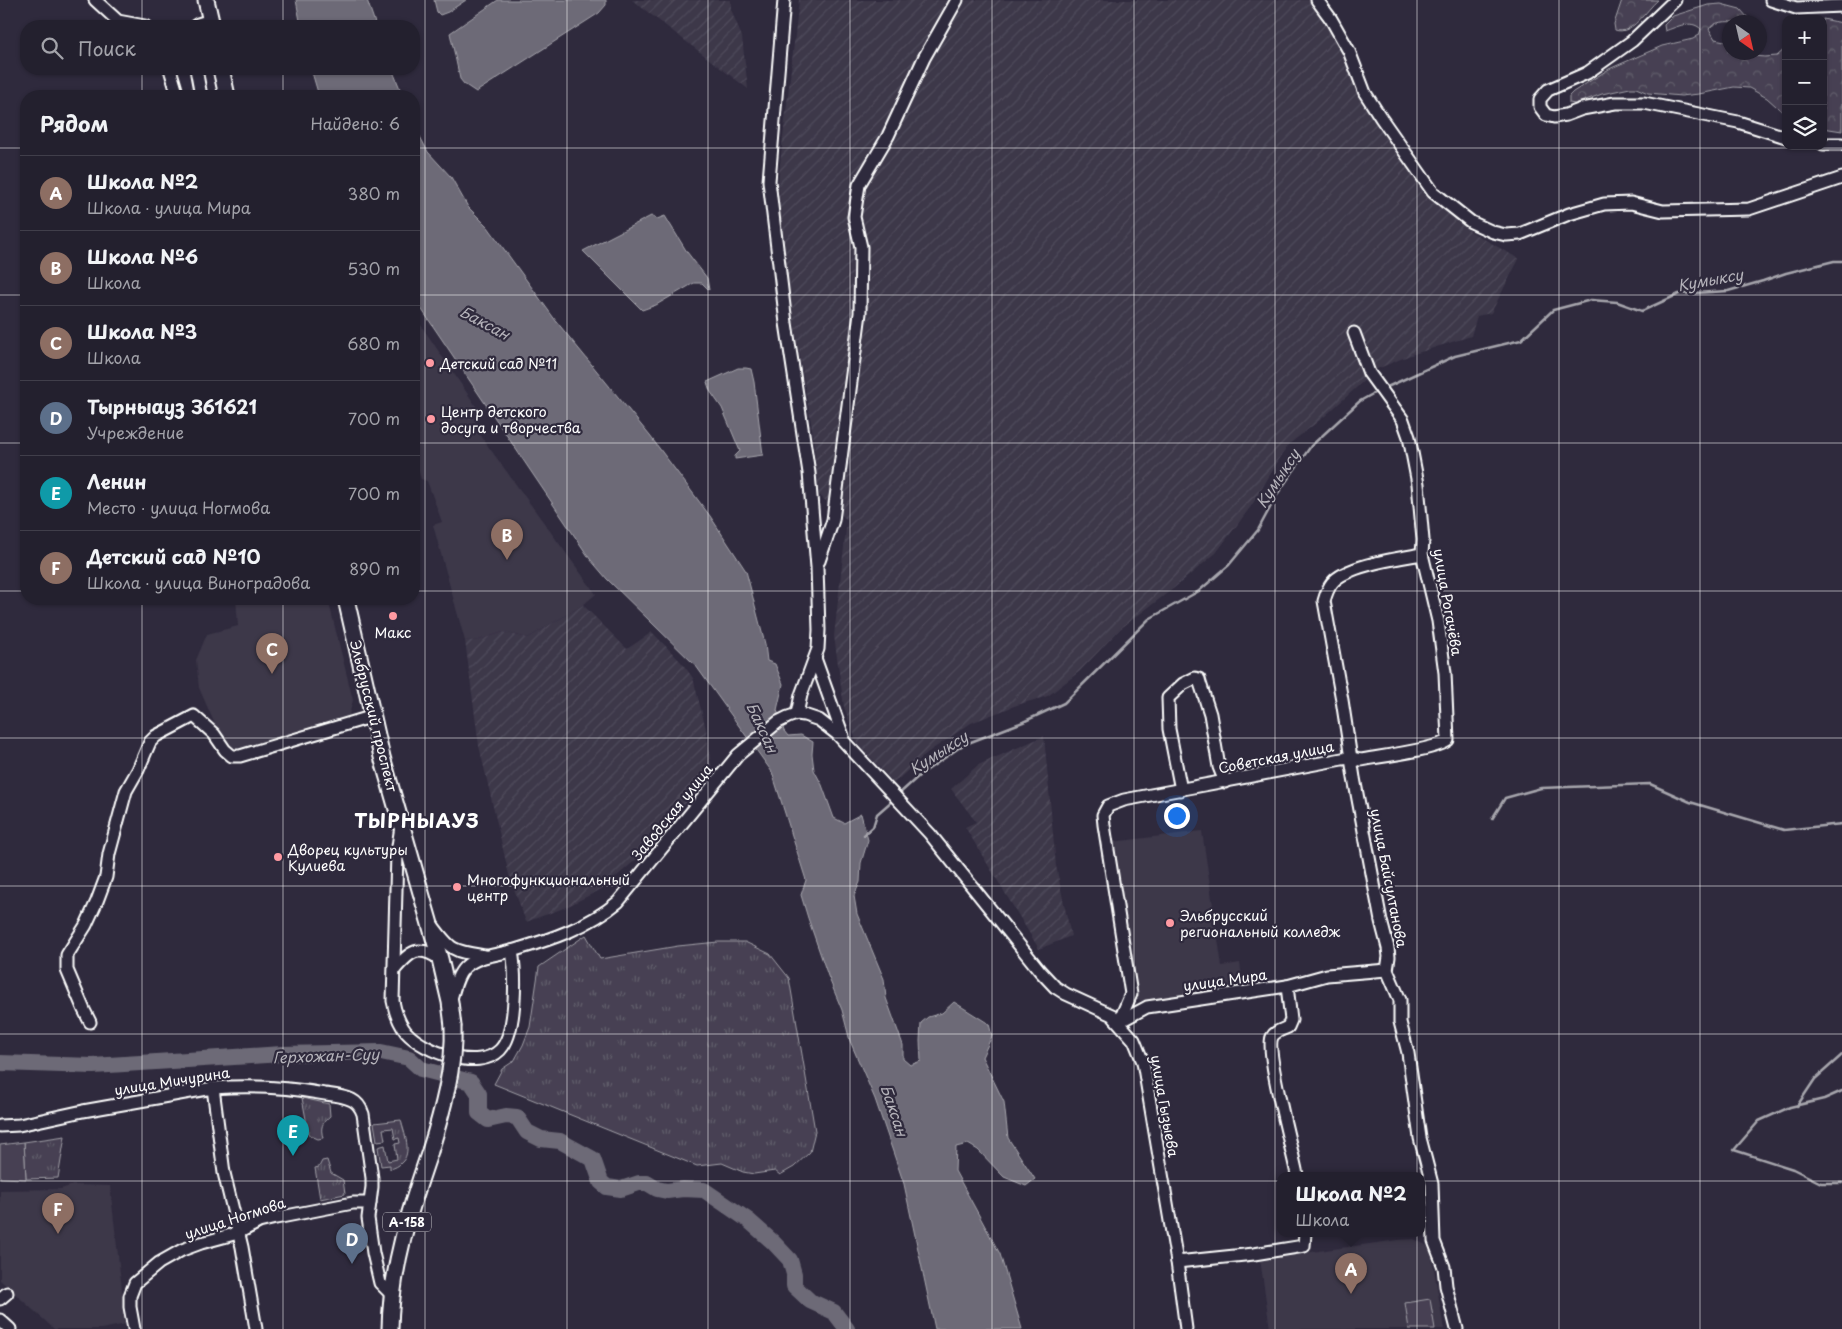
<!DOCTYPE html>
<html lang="ru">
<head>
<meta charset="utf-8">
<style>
	:root { --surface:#23202e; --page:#2f2d3a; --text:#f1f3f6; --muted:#a3a3aa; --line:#403e4a; --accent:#ff9aa2 }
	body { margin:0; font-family:"Playpen Sans",sans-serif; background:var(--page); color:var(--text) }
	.controls { position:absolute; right:15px; top:15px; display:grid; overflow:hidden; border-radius:10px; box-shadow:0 1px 4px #0004 }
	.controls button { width:45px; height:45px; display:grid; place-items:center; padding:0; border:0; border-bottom:1px solid var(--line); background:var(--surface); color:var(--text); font:25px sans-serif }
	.compass { position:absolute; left:1722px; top:15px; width:45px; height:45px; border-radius:50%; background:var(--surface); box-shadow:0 1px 4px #0004; rotate:146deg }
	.you { position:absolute; left:1176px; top:815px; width:18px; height:18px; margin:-12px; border:4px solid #fff; border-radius:50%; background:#1a73e8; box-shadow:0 0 0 8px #1a73e833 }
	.badge { display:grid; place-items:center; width:32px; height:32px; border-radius:50%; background:var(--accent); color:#fff; font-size:16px; font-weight:700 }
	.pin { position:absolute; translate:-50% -41px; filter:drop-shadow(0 1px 2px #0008) }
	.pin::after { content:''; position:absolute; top:26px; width:18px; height:15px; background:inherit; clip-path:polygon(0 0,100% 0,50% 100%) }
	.popup { position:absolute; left:1277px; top:1172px; width:148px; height:65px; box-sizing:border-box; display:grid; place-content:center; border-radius:10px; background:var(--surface); filter:drop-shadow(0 1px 4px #0005); font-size:16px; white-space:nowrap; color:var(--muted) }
	.popup b { font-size:19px; color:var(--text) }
	.popup::after { content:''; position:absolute; left:50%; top:100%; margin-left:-10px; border:10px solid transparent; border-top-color:var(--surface) }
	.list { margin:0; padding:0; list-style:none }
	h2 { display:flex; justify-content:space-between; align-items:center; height:65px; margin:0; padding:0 20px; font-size:21px }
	h2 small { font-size:16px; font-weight:400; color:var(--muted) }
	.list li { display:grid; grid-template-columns:32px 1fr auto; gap:15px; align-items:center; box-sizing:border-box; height:75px; padding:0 20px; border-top:1px solid var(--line) }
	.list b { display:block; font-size:19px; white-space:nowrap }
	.list p { margin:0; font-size:16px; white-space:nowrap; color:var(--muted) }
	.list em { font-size:16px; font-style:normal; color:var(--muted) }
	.icon { flex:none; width:28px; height:28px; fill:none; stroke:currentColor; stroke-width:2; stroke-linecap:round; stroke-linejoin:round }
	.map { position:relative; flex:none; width:1842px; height:1329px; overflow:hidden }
	.search { position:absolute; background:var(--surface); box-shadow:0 1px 4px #0004; left:20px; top:20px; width:400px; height:55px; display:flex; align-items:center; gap:12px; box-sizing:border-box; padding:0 18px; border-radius:20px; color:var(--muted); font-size:19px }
	.panel { position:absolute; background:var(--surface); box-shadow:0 1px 4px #0004; left:20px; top:90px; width:400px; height:515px; border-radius:20px }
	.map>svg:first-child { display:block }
</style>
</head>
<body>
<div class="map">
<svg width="1842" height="1329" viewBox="0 0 1842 1329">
	<defs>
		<pattern id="industrial-furrows" width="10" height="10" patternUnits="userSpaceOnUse" patternTransform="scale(1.25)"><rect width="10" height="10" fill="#3c3749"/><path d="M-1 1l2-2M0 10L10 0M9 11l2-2" fill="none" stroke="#504b5b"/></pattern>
		<pattern id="grass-tufts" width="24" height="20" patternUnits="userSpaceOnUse" patternTransform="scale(1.25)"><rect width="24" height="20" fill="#464152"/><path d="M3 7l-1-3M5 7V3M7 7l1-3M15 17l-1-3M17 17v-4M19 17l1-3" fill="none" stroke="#625e6c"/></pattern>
		<pattern id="forest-crowns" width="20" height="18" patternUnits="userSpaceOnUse" patternTransform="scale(1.25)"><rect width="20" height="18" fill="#464152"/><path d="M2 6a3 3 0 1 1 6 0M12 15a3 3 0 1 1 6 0" fill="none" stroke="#625e6c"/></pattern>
	</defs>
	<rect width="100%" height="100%" fill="#2f2a3d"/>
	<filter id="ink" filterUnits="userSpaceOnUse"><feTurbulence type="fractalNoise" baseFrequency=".02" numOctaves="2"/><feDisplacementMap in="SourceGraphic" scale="10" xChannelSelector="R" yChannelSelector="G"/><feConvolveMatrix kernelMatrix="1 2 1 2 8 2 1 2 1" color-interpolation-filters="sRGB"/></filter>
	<g filter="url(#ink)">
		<g fill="#3c3749">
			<path d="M 414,315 L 480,412 L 473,417 L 482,432 L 480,434 L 488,446 L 596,594 L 583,605 L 528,638 L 503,632 L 479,640 L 465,641 L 433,525 L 442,522 L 427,481 L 421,479 L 414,458 Z"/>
			<path d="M 236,599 L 328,599 L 353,700 L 348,719 L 255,747 L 234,748 L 217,729 L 199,688 L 196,660 L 207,634 L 238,626 Z"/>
			<path d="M 1202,831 L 1222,966 L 1240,963 L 1243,983 L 1152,1002 L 1140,1001 L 1136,996 L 1112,842 Z"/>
			<path d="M 73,1185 L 110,1186 L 126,1324 L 101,1329 L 54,1329 L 0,1280 L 0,1190 L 61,1189 Z"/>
			<path d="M 1414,1239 L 1426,1245 L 1431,1251 L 1444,1329 L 1270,1329 L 1260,1259 L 1398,1240 Z"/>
		</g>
		<g fill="url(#industrial-furrows)">
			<path d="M 632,0 L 731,0 L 731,9 L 742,37 L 748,89 Z"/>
			<path d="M 799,0 L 1309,0 L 1333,32 L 1379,125 L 1431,195 L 1470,231 L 1519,259 L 1491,313 L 1477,316 L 1471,336 L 1408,356 L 1377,369 L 1325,416 L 1288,445 L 1252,505 L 1216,553 L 1174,588 L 1120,629 L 1080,671 L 1048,696 L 1017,705 L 971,723 L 927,753 L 894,783 L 857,743 L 844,707 L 834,636 L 847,520 L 819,495 L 812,429 L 782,254 L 778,181 Z"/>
			<path d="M 583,605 L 627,649 L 652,632 L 682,663 L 693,678 L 706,729 L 712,772 L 664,829 L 659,827 L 637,852 L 638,858 L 602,889 L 564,908 L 526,922 L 509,875 L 479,746 L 465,641 L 479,640 L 503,632 L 528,638 Z"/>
			<path d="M 1044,736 L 1056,866 L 1071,936 L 1039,949 L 965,827 L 976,822 L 951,789 L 978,765 Z"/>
		</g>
		<g fill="url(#grass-tufts)" stroke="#a2a0a8">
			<path d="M 586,935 L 600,959 L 678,946 L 718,942 L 745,942 L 770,954 L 789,978 L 815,1131 L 810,1152 L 794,1167 L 780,1175 L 775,1171 L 754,1174 L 743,1172 L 722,1163 L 697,1166 L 494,1084 L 502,1069 L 514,1061 L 523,1045 L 530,1027 L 539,967 Z"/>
			<path d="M 302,1098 L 329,1104 L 330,1116 C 322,1123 320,1127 323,1138 L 318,1139 L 309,1135 Z"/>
			<path d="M 401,1120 C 404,1133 413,1153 401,1163 C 399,1166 394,1168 390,1169 L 390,1165 L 381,1166 L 378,1147 L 385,1145 L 388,1161 L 397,1159 L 395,1144 L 400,1143 L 399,1138 L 395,1139 L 393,1128 L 383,1129 L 385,1140 L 377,1141 L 374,1123 Z"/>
			<path d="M 65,1136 L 58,1178 L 26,1179 L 24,1142 Z"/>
			<path d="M 327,1160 L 331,1173 L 343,1180 L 345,1194 L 320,1199 L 315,1168 L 319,1167 L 322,1161 Z"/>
		</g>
		<g fill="url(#forest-crowns)" stroke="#a2a0a8">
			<path d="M 1622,0 L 1658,0 C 1646,10 1632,36 1615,30 L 1614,24 Z"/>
			<path d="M 1721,4 L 1740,9 L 1749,19 L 1745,22 C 1733,23 1717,18 1709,29 L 1715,39 L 1729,42 L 1730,52 L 1747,53 L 1752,56 L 1765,57 L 1777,56 L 1786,48 L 1786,115 L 1767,98 L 1749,88 L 1734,87 L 1699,94 L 1681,96 L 1648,93 L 1636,88 L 1630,88 L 1602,94 L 1575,104 L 1569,103 L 1569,96 L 1573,92 L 1609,69 L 1662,46 L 1693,39 L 1699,35 L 1701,29 C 1691,19 1677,27 1665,31 L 1664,25 L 1673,16 L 1708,5 Z"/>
			<path d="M 1823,19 L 1842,23 L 1842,131 L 1823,128 Z"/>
		</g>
		<g fill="#464152" stroke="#a2a0a8">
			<path d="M 24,1142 L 26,1179 L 0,1178 L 0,1145 Z"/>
			<path d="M 1430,1299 L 1435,1329 L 1409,1329 L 1405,1303 Z"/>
		</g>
		<g fill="#6d6a77" stroke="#a7a6ad">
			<path d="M 296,0 L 367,0 L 376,26 L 301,26 Z"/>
			<path d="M 434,0 L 466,0 L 448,12 L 440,15 L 437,12 Z"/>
			<path d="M 498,0 L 606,0 L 606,5 L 599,13 L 476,92 L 464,84 L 460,79 L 450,33 Z"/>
			<path d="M 311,69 L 392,69 L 403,96 L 319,96 Z"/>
			<path d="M 414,125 L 428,152 L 451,177 L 468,207 L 488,227 L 556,321 L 650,436 L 710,516 L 746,571 L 765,644 L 767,661 L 775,664 L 783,684 L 777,710 L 784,731 L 788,736 L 801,735 L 813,742 L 812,754 L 814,770 L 822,785 L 834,818 L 844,823 L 861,814 L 868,840 L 861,863 L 860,882 L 854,896 L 857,914 L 884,979 L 886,998 L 903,1045 L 903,1059 L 910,1065 L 921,1061 L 920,1041 L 921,1023 L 928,1017 L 942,1013 L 954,1002 L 989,1024 L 992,1036 L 982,1057 L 1004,1102 L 1008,1138 L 1035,1179 L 1026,1186 L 1004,1177 L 978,1150 L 968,1144 L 956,1147 L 955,1171 L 1000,1254 L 1022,1329 L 935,1329 L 904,1184 L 875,1099 L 850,1041 L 842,1010 L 828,976 L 808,918 L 801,895 L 806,880 L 772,772 L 696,666 L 607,579 L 590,559 L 414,298 Z"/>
			<path d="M 651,216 L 657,219 L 665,216 L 687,252 L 707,278 L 709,290 L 702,283 L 694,283 L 656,305 L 642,310 L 583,251 Z"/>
			<path d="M 738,368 L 746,368 L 751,369 L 754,382 L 763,455 L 735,459 L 735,456 L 740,451 L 722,408 L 710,391 L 707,382 Z"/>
		</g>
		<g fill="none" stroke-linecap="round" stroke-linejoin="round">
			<g stroke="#a7a6ad" stroke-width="2.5">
				<path d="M 1385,388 L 1455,356 L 1521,340 L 1553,310 L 1591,300 L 1617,302 L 1642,311 L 1679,294 L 1728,291 L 1763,281 L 1786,273 L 1834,261 L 1842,261"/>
				<path d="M 899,794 L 920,775 L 963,745 L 1023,722 L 1064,703 L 1149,619 L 1199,591 L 1229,565 L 1258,530 L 1278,493 L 1311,446 L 1360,401 L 1378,391"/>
				<path d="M 1492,819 L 1505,798 L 1541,788 L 1650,784 L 1690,802 L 1784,830 L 1842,824"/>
				<path d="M 864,835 L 873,827 L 877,814 L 893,800"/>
				<path d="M 1842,1091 L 1824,1099 L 1790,1107 L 1759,1121 L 1734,1150 L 1793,1169 L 1821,1183 L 1842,1183"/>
				<path d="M 1797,1106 L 1815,1079 L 1842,1055"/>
			</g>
			<path stroke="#6d6a77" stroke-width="16" d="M 0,1063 L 93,1066 L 282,1054 L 381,1052 L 409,1058 L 421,1069 L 471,1082 L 479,1094 L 479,1113 L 488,1120 L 506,1116 L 517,1117 L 527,1132 L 541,1139 L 560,1141 L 593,1159 L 601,1182 L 607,1187 L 621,1189 L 639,1183 L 647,1183 L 657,1189 L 667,1191 L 683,1189 L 704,1190 L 748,1220 L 773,1242 L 790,1260 L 794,1274 L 794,1286 L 810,1301 L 834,1312 L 847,1329"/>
			<g stroke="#fff" stroke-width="15">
				<g id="minor">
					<path d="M 95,0 L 118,21 L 145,26"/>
					<path d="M 784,0 L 769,181 L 786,323 L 809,473 L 817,567 L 819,630 L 818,649 L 801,695 L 797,714"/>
					<path d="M 1317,0 L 1331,19 L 1349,51 L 1365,93 L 1381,118 L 1433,192 L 1471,222 L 1493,232 L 1506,235 L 1520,234 L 1569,214 L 1604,204 L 1631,203 L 1663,211 L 1749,209 L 1842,178"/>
					<path d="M 1675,0 L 1632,41 L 1587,73 L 1548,90 L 1540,99 L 1540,107 L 1546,115 L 1554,117 L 1566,115 L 1582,109 L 1615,103 L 1644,103 L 1738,122 L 1786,137"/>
					<path d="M 1771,0 L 1796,8 L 1842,6"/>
					<path d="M 195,26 L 198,24 L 211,20"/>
					<path d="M 170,69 L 178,96"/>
					<path d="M 196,69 L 201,96"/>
					<path d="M 1823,144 L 1842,144"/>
					<path d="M 1422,554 C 1400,558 1346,565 1332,583 C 1328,588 1326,594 1324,601 L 1342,700 L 1354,778 L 1381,921 L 1388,948 L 1389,957 L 1387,970 L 1400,1000 L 1400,1022 L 1408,1053 L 1420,1138 L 1432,1184 L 1434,1241 L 1444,1267 L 1446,1286 L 1457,1329"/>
					<path d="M 819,561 L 833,520 L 860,313 L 861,247 L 854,217 L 859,185 L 888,136 L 924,58 L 957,0"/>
					<path d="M 815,658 L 843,736"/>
					<path d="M 1181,790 L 1169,729 L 1168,698 L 1183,684 L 1195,678 L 1199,679 L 1200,683 L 1210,714 L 1219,767 L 1225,782"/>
					<path d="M 401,826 L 397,853 L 393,1001 C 395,1012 399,1023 406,1032 C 424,1052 478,1072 500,1050 C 517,1033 516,974 512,951"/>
					<path d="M 433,926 C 452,952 454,951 485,956"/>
					<path d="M 395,969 C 411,951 418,944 440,959"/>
					<path d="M 1287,986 L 1291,1020 L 1288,1027 C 1282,1030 1275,1031 1272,1037 C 1265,1052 1293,1152 1297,1175"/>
					<path d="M 450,1002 C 454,990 456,976 465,967 C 478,955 498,955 515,950 C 552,939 588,927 618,902 L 738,755 L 778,722 L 788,717 L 797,714 L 804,715 L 819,720 L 837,734 L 930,834 L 1040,971 L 1055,987 L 1066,994 L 1112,1015 L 1134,1040 L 1143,1062 L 1177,1262 L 1186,1329"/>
					<path d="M 90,1022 L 84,1010 L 67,970 L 67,955 L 86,925 L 97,901 L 106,877 L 109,854 L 126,791 L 138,770 L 150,742 L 156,736 L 194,716 L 214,734 L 225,750 L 232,756 L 240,756 L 374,716"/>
					<path d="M 1119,1022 L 1131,994 L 1104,825 L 1103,815 L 1108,806 L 1124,800 L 1342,759 L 1351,758 L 1361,760 C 1377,757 1439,749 1448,740 L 1445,673 L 1438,621 L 1422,554 L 1423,540 L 1418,484 L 1409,437 L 1403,420 L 1369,373 L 1354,333"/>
					<path d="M 1119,1022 L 1147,1007 L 1287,986 L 1327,975 L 1387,970"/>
					<path d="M 213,1088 L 224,1173 L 242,1247 L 256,1329"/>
					<path d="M 0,1126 L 19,1125 L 83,1111 L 213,1088 C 250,1085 288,1087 325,1094 C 333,1095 344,1096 352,1100 C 358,1103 361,1108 363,1114 L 372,1178 L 372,1187 L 368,1218 L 373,1253 L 380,1283 L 392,1295"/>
					<path d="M 1177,1262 L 1254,1254 L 1304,1246 L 1305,1233"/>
					<path d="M 0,1299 L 7,1293"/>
					<path d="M 0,1320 L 10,1329"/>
					<path d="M 134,1329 L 130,1307 L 130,1296 L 135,1283 L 159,1263 L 182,1250 L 201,1243 L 238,1233 L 259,1222 L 276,1218 L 353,1203 L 370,1203"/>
				</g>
			</g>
			<g stroke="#fff" stroke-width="19">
				<g id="major">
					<path d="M 206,0 L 212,26"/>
					<path d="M 221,69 L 227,96"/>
					<path d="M 346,599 L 382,757 L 440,959 L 450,1002 L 453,1026"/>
					<path d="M 390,1329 C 391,1267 410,1209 430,1151"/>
				</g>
			</g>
			<use href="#minor" stroke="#2f2a3d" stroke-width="11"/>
			<use href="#major" stroke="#2f2a3d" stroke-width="15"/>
			<g stroke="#fff" stroke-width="19" stroke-linecap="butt">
				<path id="major-bridge" d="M 430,1151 C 442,1113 455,1066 453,1026"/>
			</g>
			<use href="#major-bridge" stroke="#2f2a3d" stroke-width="15"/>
		</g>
	</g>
	<path fill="none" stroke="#fff" stroke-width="1" stroke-opacity="0.55" d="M 142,0 L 142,26M 283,0 L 283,26M 425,0 L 425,1329M 567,0 L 567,1329M 708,0 L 708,1329M 850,0 L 850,1329M 992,0 L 992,1329M 1134,0 L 1134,1329M 1275,0 L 1275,1329M 1417,0 L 1417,1329M 1559,0 L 1559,1329M 1700,0 L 1700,1329M 142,69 L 142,96M 283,69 L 283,96M 0,148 L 26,148M 414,148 L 1842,148M 0,295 L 26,295M 414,295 L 1842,295M 0,443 L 26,443M 414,443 L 1842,443M 0,591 L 26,591M 414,591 L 1842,591M 142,599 L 142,1329M 283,599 L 283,1329M 0,738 L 1842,738M 0,886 L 1842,886M 0,1034 L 1842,1034M 0,1181 L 1842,1181"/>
	<g fill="#ff9aa2" stroke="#2f2a3d" stroke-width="2">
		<circle cx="430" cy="363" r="5"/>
		<circle cx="431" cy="419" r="5"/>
		<circle cx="393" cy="616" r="5"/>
		<circle cx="278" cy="857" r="5"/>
		<circle cx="457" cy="887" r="5"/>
		<circle cx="1170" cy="923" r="5"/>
	</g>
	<g text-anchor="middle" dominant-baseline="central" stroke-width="4.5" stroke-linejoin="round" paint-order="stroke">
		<rect fill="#2f2a3d" stroke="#c1bfc5" stroke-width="1" x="383" y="1212.5" width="48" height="19" rx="4"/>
		<g font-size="12" font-weight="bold" fill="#fff">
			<text x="407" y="1222">А-158</text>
		</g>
		<g font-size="14" fill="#fff" stroke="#2f2a3d" text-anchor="start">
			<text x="440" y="363">Детский сад №11</text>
			<text x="441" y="411">Центр детского<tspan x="441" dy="16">досуга и творчества</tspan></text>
			<text x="393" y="632" text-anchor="middle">Макс</text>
			<text x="288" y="849">Дворец культуры<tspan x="288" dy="16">Кулиева</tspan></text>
			<text x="467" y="879">Многофункциональный<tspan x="467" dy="16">центр</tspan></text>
			<text x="1180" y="915">Эльбрусский<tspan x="1180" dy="16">региональный колледж</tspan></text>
		</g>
		<g font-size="14" fill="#fff" stroke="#2f2a3d">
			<text transform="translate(1448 602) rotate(80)">улица Рогачёва</text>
			<text transform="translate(374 716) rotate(76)">Эльбрусский проспект</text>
			<text transform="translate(1276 757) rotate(-11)">Советская улица</text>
			<text transform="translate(672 812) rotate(-51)">Заводская улица</text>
			<text transform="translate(1389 878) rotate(79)">улица Байсултанова</text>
			<text transform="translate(1225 980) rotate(-8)">улица Мира</text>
			<text transform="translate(172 1081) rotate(-9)">улица Мичурина</text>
			<text transform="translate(1165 1106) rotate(80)">улица Гызыева</text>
			<text transform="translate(235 1218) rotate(-18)">улица Ногмова</text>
		</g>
		<g font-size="15" font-style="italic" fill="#b6b4bb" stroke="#2f2a3d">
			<text transform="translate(1710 279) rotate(-10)">Кумыксу</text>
			<text transform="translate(485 322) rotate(28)">Баксан</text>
			<text transform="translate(1277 478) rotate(-57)">Кумыксу</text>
			<text transform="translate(763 727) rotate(65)">Баксан</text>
			<text transform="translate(938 752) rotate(-33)">Кумыксу</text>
			<text transform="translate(326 1055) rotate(-2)">Герхожан-Суу</text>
			<text transform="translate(895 1110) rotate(71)">Баксан</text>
		</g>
		<g font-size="19" font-weight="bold" letter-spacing="1" fill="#fff" stroke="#2f2a3d">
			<text x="417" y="820">ТЫРНЫАУЗ</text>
		</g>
	</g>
</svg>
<div class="controls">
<button>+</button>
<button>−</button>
<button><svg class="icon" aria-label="layers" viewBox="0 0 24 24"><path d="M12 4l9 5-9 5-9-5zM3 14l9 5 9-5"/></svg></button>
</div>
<svg class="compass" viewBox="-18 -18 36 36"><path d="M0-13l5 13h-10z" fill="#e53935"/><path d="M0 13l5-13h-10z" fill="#a3a3aa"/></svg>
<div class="you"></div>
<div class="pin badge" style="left:1351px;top:1294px;background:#8d6e63">A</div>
<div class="popup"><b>Школа №2</b>Школа</div>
<div class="pin badge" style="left:507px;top:560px;background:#8d6e63">B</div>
<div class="pin badge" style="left:272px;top:674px;background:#8d6e63">C</div>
<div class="pin badge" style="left:352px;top:1264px;background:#5c6f8a">D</div>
<div class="pin badge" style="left:293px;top:1156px;background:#0f9aa8">E</div>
<div class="pin badge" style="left:58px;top:1234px;background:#8d6e63">F</div>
<div class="search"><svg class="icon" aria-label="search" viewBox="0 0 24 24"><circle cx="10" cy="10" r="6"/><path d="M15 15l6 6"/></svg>Поиск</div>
<section class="panel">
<h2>Рядом<small>Найдено: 6</small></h2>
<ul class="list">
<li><span class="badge" style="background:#8d6e63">A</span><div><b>Школа №2</b><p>Школа · улица Мира</p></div><em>380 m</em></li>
<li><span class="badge" style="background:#8d6e63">B</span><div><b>Школа №6</b><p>Школа</p></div><em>530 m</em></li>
<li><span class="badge" style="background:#8d6e63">C</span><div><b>Школа №3</b><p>Школа</p></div><em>680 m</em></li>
<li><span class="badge" style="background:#5c6f8a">D</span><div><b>Тырныауз 361621</b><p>Учреждение</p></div><em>700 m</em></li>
<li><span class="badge" style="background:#0f9aa8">E</span><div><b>Ленин</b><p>Место · улица Ногмова</p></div><em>700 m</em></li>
<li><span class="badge" style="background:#8d6e63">F</span><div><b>Детский сад №10</b><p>Школа · улица Виноградова</p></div><em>890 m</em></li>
</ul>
</section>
</div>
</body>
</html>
